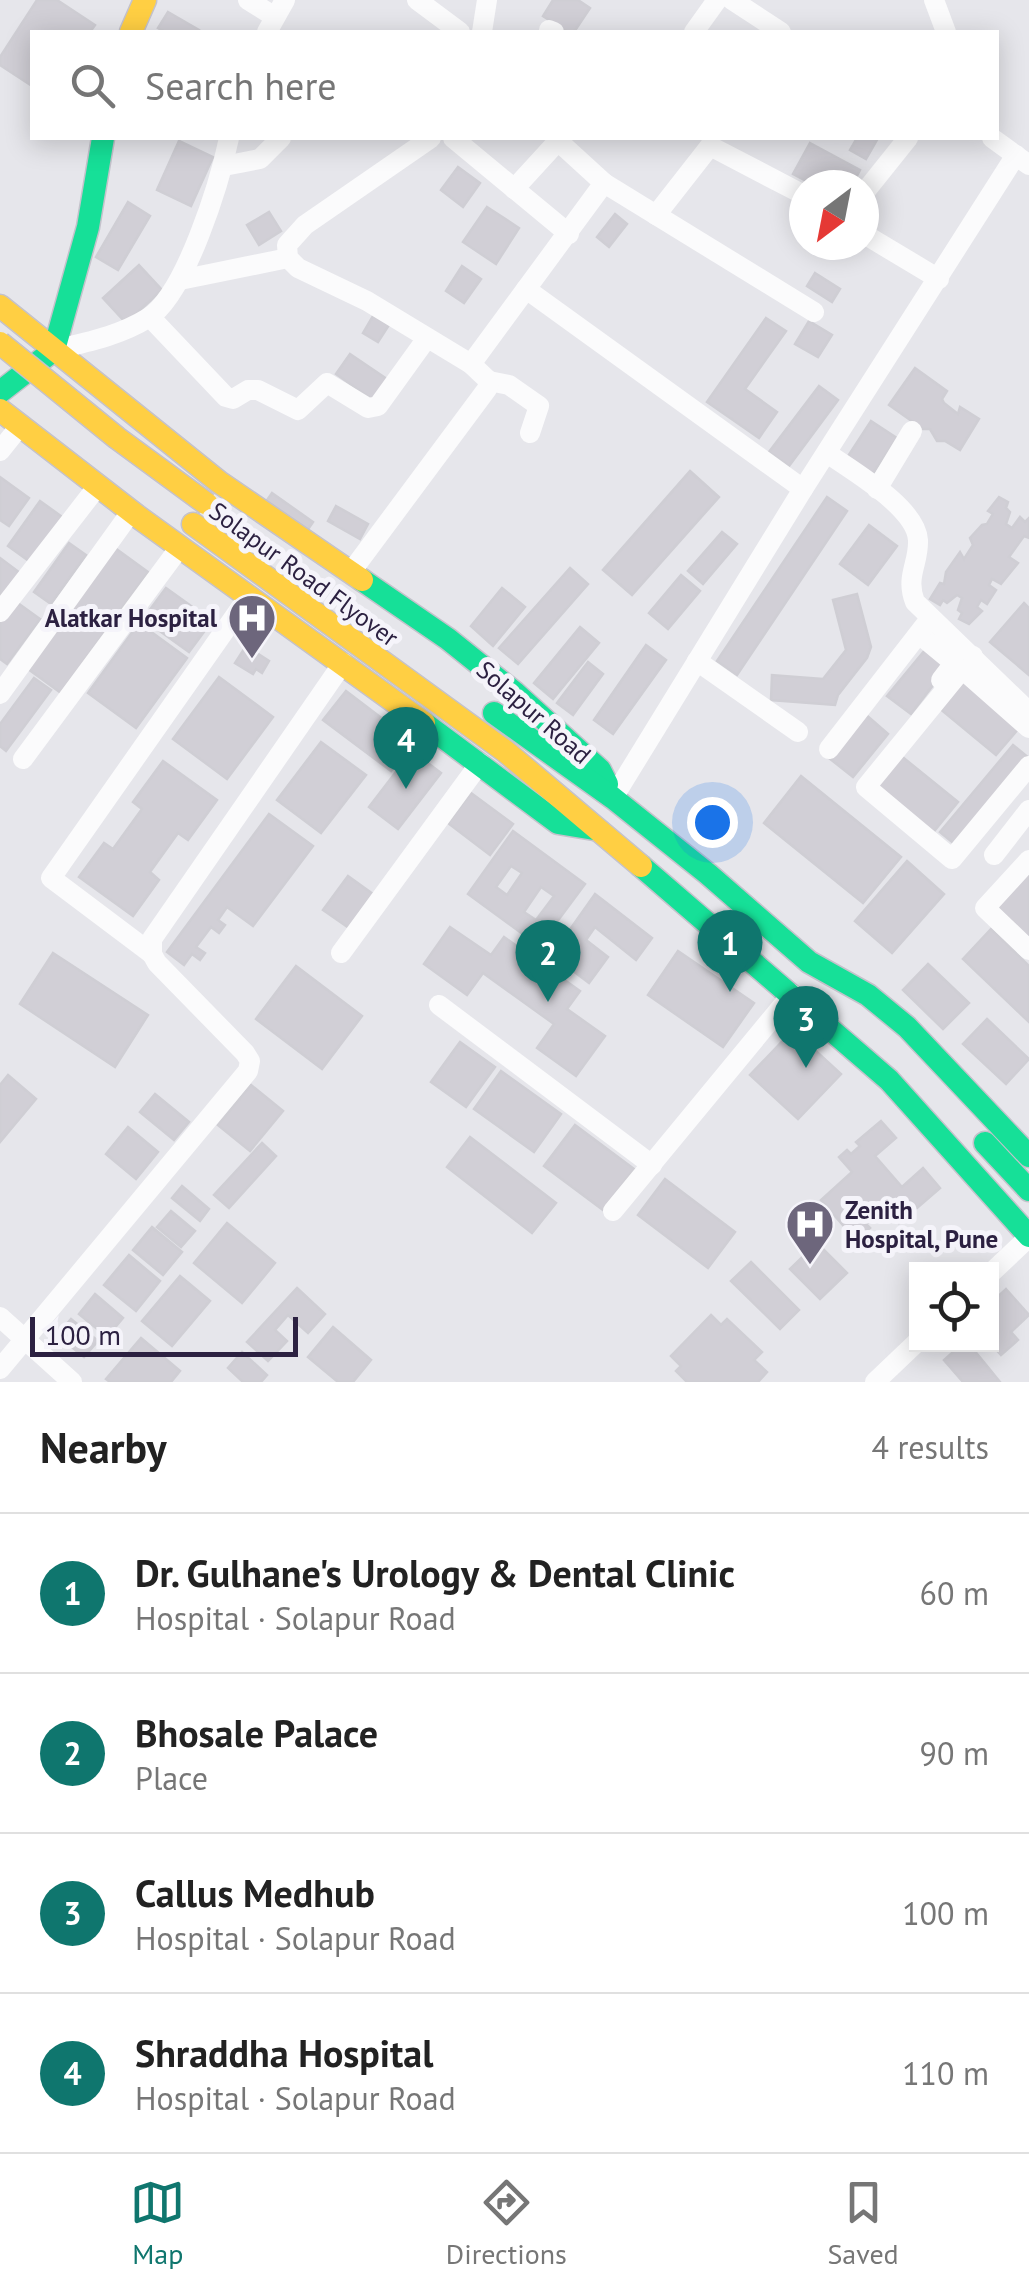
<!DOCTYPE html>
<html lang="en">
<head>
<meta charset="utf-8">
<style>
	:root { --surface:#fff; --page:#f2f2f2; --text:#222; --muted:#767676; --line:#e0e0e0; --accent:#0f766e }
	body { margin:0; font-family:"PT Sans",sans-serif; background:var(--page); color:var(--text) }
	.controls { position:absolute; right:30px; bottom:30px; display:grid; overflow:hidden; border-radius:0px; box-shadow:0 5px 25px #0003 }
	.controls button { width:90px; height:90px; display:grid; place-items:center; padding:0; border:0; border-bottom:2px solid var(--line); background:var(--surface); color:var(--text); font:50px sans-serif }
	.compass { position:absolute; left:789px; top:170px; width:90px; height:90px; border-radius:50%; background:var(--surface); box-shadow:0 5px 25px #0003; rotate:212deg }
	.scale { position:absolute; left:30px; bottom:25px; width:268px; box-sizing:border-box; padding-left:10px; border:5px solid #2c2141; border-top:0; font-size:28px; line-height:35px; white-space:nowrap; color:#2c2141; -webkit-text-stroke:8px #f5f4fa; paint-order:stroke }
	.you { position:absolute; left:712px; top:822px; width:35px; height:35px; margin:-25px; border:8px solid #fff; border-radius:50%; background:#1a73e8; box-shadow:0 0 0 15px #1a73e833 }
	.badge { display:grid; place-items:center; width:65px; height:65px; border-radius:50%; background:var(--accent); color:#fff; font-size:32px; font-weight:700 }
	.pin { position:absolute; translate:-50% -82px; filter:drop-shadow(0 2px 5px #0008) }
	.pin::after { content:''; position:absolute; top:52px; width:35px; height:30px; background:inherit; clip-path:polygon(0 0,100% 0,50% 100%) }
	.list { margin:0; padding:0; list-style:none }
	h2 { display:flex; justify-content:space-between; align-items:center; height:130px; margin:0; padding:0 40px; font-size:42px }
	h2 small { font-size:32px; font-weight:400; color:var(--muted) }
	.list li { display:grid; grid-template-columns:65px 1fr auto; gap:30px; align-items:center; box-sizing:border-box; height:160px; padding:0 40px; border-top:2px solid var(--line) }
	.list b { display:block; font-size:38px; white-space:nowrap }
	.list p { margin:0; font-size:32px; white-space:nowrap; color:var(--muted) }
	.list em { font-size:32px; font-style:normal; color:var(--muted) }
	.icon { flex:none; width:55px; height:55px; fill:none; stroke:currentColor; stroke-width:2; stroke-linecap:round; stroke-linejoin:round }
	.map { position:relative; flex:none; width:1029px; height:1382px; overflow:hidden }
	.search { position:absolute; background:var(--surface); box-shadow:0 5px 25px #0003; left:30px; right:30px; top:30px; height:110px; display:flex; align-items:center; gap:25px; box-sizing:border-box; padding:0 35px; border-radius:0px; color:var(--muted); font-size:38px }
	.sheet { height:770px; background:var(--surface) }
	nav { display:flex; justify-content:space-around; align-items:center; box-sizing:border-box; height:140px; border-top:2px solid var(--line); background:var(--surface); font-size:28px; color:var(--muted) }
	nav a { display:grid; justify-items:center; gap:5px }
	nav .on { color:var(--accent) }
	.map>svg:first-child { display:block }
</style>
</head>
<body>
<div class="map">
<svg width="1029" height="1382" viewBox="0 0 1029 1382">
	<rect width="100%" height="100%" fill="#e6e6eb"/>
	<g fill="#d1cfd6" stroke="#cfced4" stroke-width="2.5" fill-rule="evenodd">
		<path d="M 37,0 L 57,0 L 95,25 L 90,32 L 32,32 L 32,86 L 0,65 L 0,57 Z"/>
		<path d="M 553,0 L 578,0 L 590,8 L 574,32 L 568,32 L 543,16 Z"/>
		<path d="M 168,12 L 199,30 L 198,32 L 165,32 L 158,28 Z"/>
		<path d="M 857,138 L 878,138 L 866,159 L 850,150 Z"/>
		<path d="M 179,141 L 213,157 L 191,206 L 157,190 Z"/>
		<path d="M 810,143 L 860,170 L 852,185 L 814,185 L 793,174 Z"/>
		<path d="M 458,167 L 480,183 L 463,207 L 441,190 Z"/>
		<path d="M 128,202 L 150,216 L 118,270 L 96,257 Z"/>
		<path d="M 487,207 L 519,228 L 496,264 L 463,242 Z"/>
		<path d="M 269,212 L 281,231 L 259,245 L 247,225 Z"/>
		<path d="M 615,214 L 627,224 L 609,247 L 597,237 Z"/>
		<path d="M 139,265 L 162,290 L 126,323 L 103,298 Z"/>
		<path d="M 462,266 L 481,279 L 464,303 L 446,291 Z"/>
		<path d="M 815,273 L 840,289 L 832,302 L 807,286 Z"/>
		<path d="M 373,316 L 389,325 L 378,342 L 363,333 Z"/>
		<path d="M 766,318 L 786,331 L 745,389 L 777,412 L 759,438 L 707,402 Z"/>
		<path d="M 809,321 L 832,335 L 818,357 L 795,344 Z"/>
		<path d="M 350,354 L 387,379 L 373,400 L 336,374 Z"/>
		<path d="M 915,368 L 947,391 L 942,399 L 944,403 L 958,414 L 960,407 L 979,419 L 960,450 L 945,441 L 937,441 L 930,429 L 923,429 L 889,405 Z"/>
		<path d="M 819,386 L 838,400 L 789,466 L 769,452 Z"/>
		<path d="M 871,421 L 897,438 L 868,481 L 843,464 Z"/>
		<path d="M 690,471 L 719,497 L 632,595 L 603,570 Z"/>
		<path d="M 0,477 L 29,498 L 9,526 L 0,520 Z"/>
		<path d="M 272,493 L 313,522 L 304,535 L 263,506 Z"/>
		<path d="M 827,497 L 847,511 L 737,675 L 717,661 Z"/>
		<path d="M 999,497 L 1008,502 L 1006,508 L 1010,512 L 1006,524 L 1012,528 L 1020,517 L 1025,522 L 1029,518 L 1029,538 L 1024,536 L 1009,557 L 1018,563 L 1001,584 L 992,579 L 989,585 L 996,590 L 987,604 L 981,600 L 977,607 L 982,611 L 969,624 L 959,619 L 962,613 L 958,610 L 962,598 L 957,595 L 947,603 L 943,600 L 940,605 L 930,599 L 940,583 L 944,584 L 946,572 L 960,552 L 964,559 L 973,545 L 970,538 L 982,525 L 987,524 L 993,514 L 988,511 Z"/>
		<path d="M 40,501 L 65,519 L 33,564 L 8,546 Z"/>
		<path d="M 336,506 L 368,524 L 360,539 L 328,521 Z"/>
		<path d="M 869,525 L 897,546 L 868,585 L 840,564 Z"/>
		<path d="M 722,532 L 737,544 L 703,584 L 688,571 Z"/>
		<path d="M 69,543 L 86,555 L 51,604 L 34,592 Z"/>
		<path d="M 115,548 L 148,572 L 61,693 L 28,669 Z"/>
		<path d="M 0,558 L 20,573 L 0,598 Z"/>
		<path d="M 570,568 L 588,584 L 518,664 L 499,648 Z"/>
		<path d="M 681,575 L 700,591 L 668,629 L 649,613 Z"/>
		<path d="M 166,588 L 212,621 L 189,652 L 143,619 Z"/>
		<path d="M 502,588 L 525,607 L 493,646 L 471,626 Z"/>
		<path d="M 857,594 L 871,647 L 867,658 L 838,695 L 835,705 L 771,700 L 772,675 L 823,679 L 846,650 L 833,600 Z"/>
		<path d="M 15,601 L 40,619 L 7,664 L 0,659 L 0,621 Z"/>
		<path d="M 1024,603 L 1029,608 L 1029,675 L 990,642 Z"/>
		<path d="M 139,623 L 187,658 L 136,728 L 88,693 Z"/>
		<path d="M 580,627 L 599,643 L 553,699 L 534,683 Z"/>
		<path d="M 646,645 L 666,660 L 613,734 L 594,720 Z"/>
		<path d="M 246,646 L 269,661 L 262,673 L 256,669 L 253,674 L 235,663 Z"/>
		<path d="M 925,650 L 947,667 L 911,714 L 887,696 Z"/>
		<path d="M 588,662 L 603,674 L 573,715 L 557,703 Z"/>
		<path d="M 219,677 L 273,717 L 227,779 L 173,739 Z"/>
		<path d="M 34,678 L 51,690 L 6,751 L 0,746 L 0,724 Z"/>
		<path d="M 963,678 L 1020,727 L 996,755 L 938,707 Z"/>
		<path d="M 346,691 L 413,742 L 391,771 L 323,720 Z"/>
		<path d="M 865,714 L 888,734 L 853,777 L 829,758 Z"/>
		<path d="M 321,742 L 366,775 L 321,833 L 277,800 Z"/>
		<path d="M 1013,745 L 1029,758 L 957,846 L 940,832 Z"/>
		<path d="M 412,751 L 441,773 L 398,829 L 369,807 Z"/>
		<path d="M 900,755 L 958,802 L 931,835 L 873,788 Z"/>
		<path d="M 163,761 L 217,800 L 188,840 L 178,833 L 150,872 L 159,880 L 133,916 L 79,877 L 104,843 L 113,849 L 142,809 L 133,802 Z"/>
		<path d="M 801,776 L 901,857 L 863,903 L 764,823 Z"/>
		<path d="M 471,793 L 513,824 L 490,855 L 448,823 Z"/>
		<path d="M 269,814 L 313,846 L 253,926 L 227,907 L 218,920 L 225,925 L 219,933 L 211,927 L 196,947 L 205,953 L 200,960 L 192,954 L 184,965 L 167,952 Z"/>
		<path d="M 513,831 L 585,884 L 539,946 L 468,894 ZM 511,866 L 522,873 L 507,895 L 496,887 ZM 541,887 L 554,896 L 536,920 L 524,912 Z"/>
		<path d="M 907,861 L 944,894 L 892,953 L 855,921 Z"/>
		<path d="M 1029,866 L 1029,938 L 994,904 Z"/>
		<path d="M 348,876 L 373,894 L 349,928 L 323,910 Z"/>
		<path d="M 595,894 L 652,938 L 636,960 L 595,927 L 586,940 L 608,957 L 589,983 L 552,955 Z"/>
		<path d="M 450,927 L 491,955 L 504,937 L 580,991 L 567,1009 L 605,1036 L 576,1076 L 537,1048 L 554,1024 L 483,973 L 467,995 L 424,964 Z"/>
		<path d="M 991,929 L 1029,966 L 1029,1022 L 963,959 Z"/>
		<path d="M 678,951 L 754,1003 L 723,1047 L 648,995 Z"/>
		<path d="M 53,953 L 148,1015 L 115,1067 L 20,1004 Z"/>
		<path d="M 928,964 L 969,1003 L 943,1029 L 903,990 Z"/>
		<path d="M 296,966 L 362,1016 L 322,1069 L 256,1019 Z"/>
		<path d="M 987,1019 L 1029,1059 L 1006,1084 L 963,1044 Z"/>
		<path d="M 793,1030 L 841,1074 L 798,1119 L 750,1075 Z"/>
		<path d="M 460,1042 L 495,1067 L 466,1107 L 431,1082 Z"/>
		<path d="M 501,1071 L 561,1114 L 534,1152 L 474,1109 Z"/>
		<path d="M 8,1075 L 36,1099 L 0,1142 L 0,1085 Z"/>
		<path d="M 251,1085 L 283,1111 L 250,1151 L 218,1125 Z"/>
		<path d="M 155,1094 L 189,1122 L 174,1140 L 140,1112 Z"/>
		<path d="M 881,1121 L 896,1138 L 875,1156 L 902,1187 L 923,1168 L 940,1188 L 917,1208 L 911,1201 L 903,1208 L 909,1215 L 899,1223 L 882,1204 L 873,1211 L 877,1215 L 866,1224 L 870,1228 L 856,1240 L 821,1200 L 852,1172 L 839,1157 L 847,1150 L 851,1154 L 860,1146 L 856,1142 Z"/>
		<path d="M 575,1125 L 634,1169 L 603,1210 L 544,1166 Z"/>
		<path d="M 128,1127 L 158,1152 L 136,1179 L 106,1154 Z"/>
		<path d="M 470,1137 L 556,1203 L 532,1233 L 447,1167 Z"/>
		<path d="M 262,1143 L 276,1156 L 229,1208 L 214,1195 Z"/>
		<path d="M 665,1179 L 735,1232 L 708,1268 L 638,1215 Z"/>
		<path d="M 182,1186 L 209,1209 L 200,1221 L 172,1198 Z"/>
		<path d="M 171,1211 L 195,1231 L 181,1247 L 157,1227 Z"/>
		<path d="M 227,1223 L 275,1263 L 242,1303 L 194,1263 Z"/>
		<path d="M 152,1227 L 182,1252 L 163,1275 L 133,1250 Z"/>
		<path d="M 817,1243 L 847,1273 L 820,1299 L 790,1269 Z"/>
		<path d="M 129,1255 L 160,1281 L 136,1311 L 104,1285 Z"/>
		<path d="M 751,1262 L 799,1310 L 780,1329 L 731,1281 Z"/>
		<path d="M 180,1276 L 210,1301 L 172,1346 L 142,1321 Z"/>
		<path d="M 297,1288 L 325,1314 L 308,1333 L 288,1315 L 275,1330 L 287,1341 L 268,1361 L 247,1342 Z"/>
		<path d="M 1006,1289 L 1029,1315 L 1011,1332 L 1018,1340 L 1001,1355 L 991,1344 L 992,1302 Z"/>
		<path d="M 95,1294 L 123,1318 L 107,1337 L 79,1314 Z"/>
		<path d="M 711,1315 L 721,1325 L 727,1319 L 762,1352 L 754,1360 L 767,1372 L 758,1382 L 687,1382 L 676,1371 L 681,1366 L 671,1356 Z"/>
		<path d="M 71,1319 L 98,1341 L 84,1357 L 57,1335 Z"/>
		<path d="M 333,1327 L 371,1360 L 353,1382 L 338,1382 L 308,1357 Z"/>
		<path d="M 141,1338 L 180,1371 L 171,1382 L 110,1382 L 106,1379 Z"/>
		<path d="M 962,1344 L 969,1344 L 1000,1382 L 963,1382 L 944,1360 Z"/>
		<path d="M 242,1352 L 267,1375 L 261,1382 L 243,1382 L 228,1368 Z"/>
	</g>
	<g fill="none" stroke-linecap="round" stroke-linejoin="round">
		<g stroke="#c4c2cb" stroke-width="25">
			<g id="fast">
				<path d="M 0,392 L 54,350 L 88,227 L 103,138"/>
				<path d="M 362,580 L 448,639 L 514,692 L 600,770 L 607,784"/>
				<path d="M 494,713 L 613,798 L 708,874 L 809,962 L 868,995 L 907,1027 L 1029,1156"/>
				<path d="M 424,723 L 558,823 L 594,829"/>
				<path d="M 641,866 L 889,1080 L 1029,1236"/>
				<path d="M 985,1143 L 1029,1190"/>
			</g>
		</g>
		<g stroke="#c4c2cb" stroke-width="25">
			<g id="slow">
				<path d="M 131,32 L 145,0"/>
				<path d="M 0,306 L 219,482 L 362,580"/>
				<path d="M 0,410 L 137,516 L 424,723"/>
				<path d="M 193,524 L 505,751 L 641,866"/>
			</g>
		</g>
		<g stroke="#fbfbfc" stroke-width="20">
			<path d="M 248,0 L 275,17"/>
			<path d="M 417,0 L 460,32"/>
			<path d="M 732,0 L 781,32"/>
			<path d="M 934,0 L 946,32"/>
			<path d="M 549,30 L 554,32"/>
			<path d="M 267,32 L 285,0"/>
			<path d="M 482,32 L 487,0"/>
			<path d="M 694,32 L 717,0"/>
			<path d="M 453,138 L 569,234"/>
			<path d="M 992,138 L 1029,165"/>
			<path d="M 224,166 L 260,159 L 281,138"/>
			<path d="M 604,183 L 814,312"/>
			<path d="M 514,189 L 558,141"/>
			<path d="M 864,193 L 908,138"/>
			<path d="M 656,215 L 710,146 L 804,195"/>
			<path d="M 864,234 L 939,279"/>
			<path d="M 180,280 L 288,258"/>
			<path d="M 526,289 L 803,489"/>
			<path d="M 150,317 L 226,397 L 233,399 L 248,390 L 258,390 L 298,410 L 327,383 L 368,408 L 378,406 L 427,338"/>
			<path d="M 54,350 C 87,342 119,336 148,318 C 186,294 220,181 229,138"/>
			<path d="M 471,364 L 604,183 L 558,141 L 561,138"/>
			<path d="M 489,381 L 509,385 L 539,406 L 530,433"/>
			<path d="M 0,451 L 20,426"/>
			<path d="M 827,453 C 852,471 916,507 918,540 C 919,564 905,576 915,602 L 1029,712"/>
			<path d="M 877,489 L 912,431"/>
			<path d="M 351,572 L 487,389 L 489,381 L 471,364 L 367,301 L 298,268 L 288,258 L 287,245 L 305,225 L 431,138"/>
			<path d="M 0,612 L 97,487"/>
			<path d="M 919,634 L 954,663 L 941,680"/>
			<path d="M 973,656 L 866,787 L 952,859 L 1029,766"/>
			<path d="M 697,661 L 798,732"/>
			<path d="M 962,669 L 1029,728"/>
			<path d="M 0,694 L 131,512"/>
			<path d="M 829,749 L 926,624"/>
			<path d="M 23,759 L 180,547"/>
			<path d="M 613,798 L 803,489 L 1016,155"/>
			<path d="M 994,855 L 1029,810"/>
			<path d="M 1029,860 L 985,908 L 1029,950"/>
			<path d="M 341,953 L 480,763"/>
			<path d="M 152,954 L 51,878 L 249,596"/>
			<path d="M 439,1005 L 652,1165"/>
			<path d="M 613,1211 L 792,994"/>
			<path d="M 992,1272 L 1029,1237"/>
			<path d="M 0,1317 L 72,1382"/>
			<path d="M 0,1369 L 248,1071 L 250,1061 L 245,1053 L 157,963 L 152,954 L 152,939 L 343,663"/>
			<path d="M 875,1382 L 916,1343"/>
		</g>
		<use href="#fast" stroke="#16e098" stroke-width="22"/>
		<use href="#slow" stroke="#ffcf43" stroke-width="22"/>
		<g stroke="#c4c1cb" stroke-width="25" stroke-linecap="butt">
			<path id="slow-bridge" d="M 0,343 L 117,438 L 207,504"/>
		</g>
		<use href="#slow-bridge" stroke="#ffcf43" stroke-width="22"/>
	</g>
	<defs>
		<g id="hospital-pin" transform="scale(2.5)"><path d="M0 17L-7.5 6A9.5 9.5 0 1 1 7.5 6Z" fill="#6d667c" stroke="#f5f4fa"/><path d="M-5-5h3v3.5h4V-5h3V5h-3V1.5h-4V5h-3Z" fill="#fff"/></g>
	</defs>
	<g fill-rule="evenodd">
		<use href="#hospital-pin" x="252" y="618"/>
		<use href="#hospital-pin" x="810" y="1224"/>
	</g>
	<g text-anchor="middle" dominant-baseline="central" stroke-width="10" stroke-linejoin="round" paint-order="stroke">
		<g font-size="25" fill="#2c2141" stroke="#f5f4fa">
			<text transform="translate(304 574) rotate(36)">Solapur Road Flyover</text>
			<text transform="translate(534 712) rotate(41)">Solapur Road</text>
		</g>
		<g font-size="25" font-weight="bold" fill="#2c2141" stroke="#f5f4fa" text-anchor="end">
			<text x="217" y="618">Alatkar Hospital</text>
			<text x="845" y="1210" text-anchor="start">Zenith<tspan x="845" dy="29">Hospital, Pune</tspan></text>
		</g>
	</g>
</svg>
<div class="controls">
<button><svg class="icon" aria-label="locate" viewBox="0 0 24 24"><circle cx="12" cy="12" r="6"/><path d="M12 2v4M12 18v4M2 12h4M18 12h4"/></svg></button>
</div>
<svg class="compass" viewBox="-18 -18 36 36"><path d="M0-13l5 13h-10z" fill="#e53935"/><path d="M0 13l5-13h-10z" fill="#767676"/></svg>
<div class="scale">100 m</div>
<div class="you"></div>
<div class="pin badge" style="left:730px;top:992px">1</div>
<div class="pin badge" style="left:548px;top:1002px">2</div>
<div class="pin badge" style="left:806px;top:1068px">3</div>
<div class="pin badge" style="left:406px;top:789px">4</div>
<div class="search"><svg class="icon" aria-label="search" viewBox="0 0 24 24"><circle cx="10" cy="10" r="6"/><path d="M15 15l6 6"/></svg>Search here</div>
</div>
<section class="sheet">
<h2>Nearby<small>4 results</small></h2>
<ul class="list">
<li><span class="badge">1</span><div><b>Dr. Gulhane's Urology &amp; Dental Clinic</b><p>Hospital · Solapur Road</p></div><em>60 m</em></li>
<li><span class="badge">2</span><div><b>Bhosale Palace</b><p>Place</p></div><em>90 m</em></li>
<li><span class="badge">3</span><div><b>Callus Medhub</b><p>Hospital · Solapur Road</p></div><em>100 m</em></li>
<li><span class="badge">4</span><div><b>Shraddha Hospital</b><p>Hospital · Solapur Road</p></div><em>110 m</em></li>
</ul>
</section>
<nav>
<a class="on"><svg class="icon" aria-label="map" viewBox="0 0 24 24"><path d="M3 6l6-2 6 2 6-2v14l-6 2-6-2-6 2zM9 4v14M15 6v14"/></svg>Map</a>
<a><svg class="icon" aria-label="directions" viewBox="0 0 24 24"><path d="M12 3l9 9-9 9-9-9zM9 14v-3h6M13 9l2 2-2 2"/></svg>Directions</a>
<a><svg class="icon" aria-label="saved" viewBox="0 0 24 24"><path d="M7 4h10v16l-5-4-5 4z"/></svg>Saved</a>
</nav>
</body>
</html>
